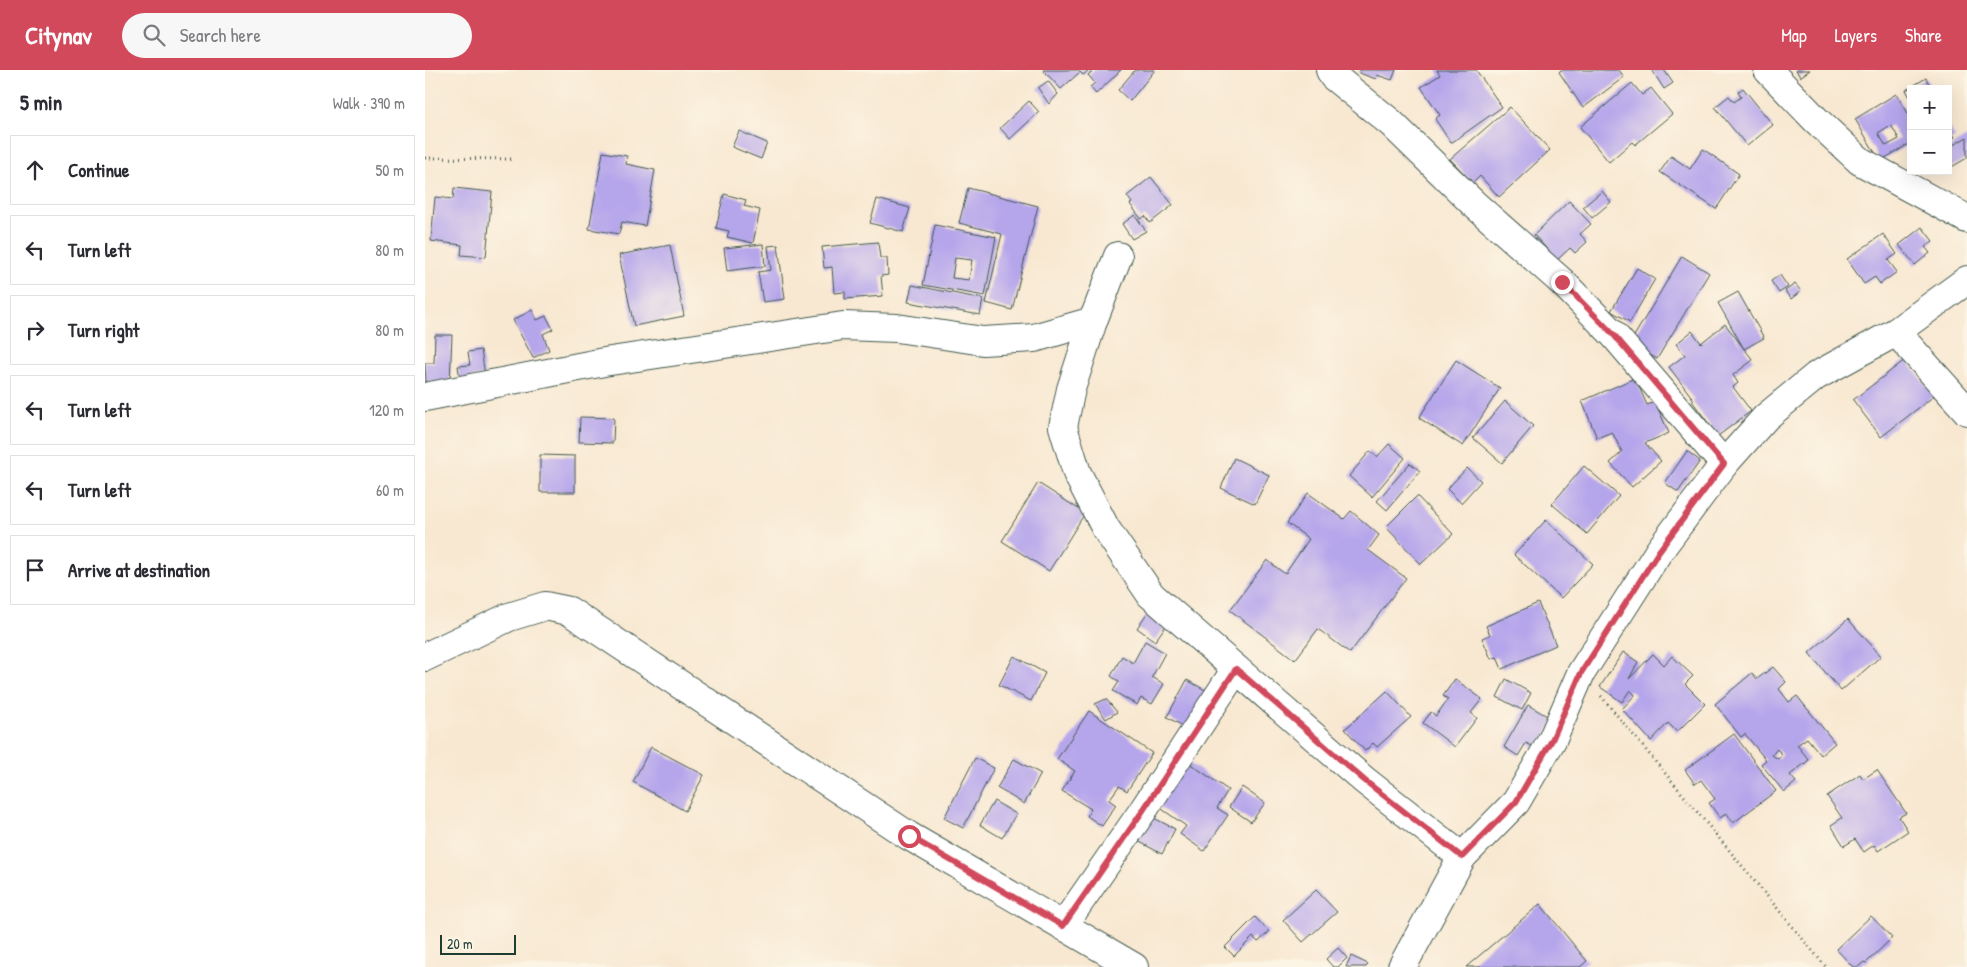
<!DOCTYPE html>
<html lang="en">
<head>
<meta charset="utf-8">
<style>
	:root { --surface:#fff; --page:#f7f7f7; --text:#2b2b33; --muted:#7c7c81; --line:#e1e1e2; --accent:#d1495b }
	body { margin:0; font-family:"Patrick Hand",sans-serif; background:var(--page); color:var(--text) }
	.controls { position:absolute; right:15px; top:15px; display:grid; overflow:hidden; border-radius:0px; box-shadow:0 5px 20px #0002 }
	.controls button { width:45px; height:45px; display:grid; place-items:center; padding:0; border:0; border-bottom:1px solid var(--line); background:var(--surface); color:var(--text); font:25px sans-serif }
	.scale { position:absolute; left:15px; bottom:12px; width:76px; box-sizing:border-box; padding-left:5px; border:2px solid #1f3d34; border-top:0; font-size:14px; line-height:18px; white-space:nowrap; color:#1f3d34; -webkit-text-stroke:4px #fcf5e5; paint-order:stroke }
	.stop { position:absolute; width:15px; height:15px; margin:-11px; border:4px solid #d1495b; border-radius:50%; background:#fff }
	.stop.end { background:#d1495b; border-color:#fff; box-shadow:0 1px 5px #0008 }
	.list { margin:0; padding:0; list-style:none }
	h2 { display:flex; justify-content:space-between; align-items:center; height:65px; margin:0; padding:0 20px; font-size:21px }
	h2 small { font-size:16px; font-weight:400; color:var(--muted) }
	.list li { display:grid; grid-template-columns:32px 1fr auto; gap:15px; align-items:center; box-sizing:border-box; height:70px; margin:0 10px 10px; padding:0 10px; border:1px solid var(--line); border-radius:0px }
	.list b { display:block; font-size:19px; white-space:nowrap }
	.list em { font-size:16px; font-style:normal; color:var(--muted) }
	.icon { flex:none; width:28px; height:28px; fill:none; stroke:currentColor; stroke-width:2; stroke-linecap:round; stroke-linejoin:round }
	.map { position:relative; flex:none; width:1542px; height:897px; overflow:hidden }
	header { display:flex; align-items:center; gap:30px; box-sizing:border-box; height:70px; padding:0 25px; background:var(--accent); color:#fff }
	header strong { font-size:24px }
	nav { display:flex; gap:28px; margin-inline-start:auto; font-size:18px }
	.search { width:350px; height:45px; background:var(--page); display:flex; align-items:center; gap:12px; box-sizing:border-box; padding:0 18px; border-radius:28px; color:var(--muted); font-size:19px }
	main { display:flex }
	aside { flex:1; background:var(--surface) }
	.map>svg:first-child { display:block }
</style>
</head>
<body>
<header>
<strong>Citynav</strong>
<div class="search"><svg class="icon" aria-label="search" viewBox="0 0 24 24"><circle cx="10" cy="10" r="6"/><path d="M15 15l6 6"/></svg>Search here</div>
<nav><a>Map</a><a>Layers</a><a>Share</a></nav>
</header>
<main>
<aside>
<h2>5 min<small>Walk · 390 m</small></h2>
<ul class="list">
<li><svg class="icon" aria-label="ahead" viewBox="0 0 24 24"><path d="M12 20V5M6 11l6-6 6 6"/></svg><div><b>Continue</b></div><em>50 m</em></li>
<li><svg class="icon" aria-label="left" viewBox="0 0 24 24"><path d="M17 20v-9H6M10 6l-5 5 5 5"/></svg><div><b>Turn left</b></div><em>80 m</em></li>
<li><svg class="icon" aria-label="right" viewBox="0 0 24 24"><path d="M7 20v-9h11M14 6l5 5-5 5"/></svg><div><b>Turn right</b></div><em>80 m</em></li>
<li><svg class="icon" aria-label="left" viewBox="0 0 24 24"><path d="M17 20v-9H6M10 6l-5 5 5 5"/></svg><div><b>Turn left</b></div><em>120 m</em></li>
<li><svg class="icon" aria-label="left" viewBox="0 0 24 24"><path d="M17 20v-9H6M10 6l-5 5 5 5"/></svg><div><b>Turn left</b></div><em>60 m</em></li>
<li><svg class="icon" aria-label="arrive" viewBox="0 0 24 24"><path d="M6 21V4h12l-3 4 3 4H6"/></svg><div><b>Arrive at destination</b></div></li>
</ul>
</aside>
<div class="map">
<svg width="1542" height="897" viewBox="0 0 1542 897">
	<rect width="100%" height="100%" fill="#fcf5e5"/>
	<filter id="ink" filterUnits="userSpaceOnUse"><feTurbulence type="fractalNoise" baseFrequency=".02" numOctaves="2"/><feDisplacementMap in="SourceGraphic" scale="10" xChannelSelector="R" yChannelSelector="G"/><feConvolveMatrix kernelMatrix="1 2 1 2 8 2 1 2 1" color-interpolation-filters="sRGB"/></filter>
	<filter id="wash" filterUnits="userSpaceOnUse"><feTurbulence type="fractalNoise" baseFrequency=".0096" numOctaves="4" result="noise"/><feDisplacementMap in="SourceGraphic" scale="20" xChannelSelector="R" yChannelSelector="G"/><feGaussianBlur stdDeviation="1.12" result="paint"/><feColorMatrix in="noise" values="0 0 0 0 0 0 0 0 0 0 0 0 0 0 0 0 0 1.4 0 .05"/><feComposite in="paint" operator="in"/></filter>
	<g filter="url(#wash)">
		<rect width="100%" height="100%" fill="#f8e8d1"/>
		<g id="blocks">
			<g fill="#b5a5eb" fill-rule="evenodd">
				<path d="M 618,0 L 664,0 L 658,5 L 655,2 L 636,19 Z"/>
				<path d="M 669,0 L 696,0 L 671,24 L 665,17 L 670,13 L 663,5 Z"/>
				<path d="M 710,0 L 730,0 L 705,31 L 693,20 Z"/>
				<path d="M 935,0 L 971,0 L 967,10 L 952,5 L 951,9 L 934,3 Z"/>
				<path d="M 1012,0 L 1051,0 L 1077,37 L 1026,73 L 1010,49 L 1015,45 L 996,17 L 1015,5 Z"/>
				<path d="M 1136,0 L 1194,0 L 1199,7 L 1158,38 L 1134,2 Z"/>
				<path d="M 1227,0 L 1239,0 L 1248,13 L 1239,19 Z"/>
				<path d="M 1371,0 L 1385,0 L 1375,7 Z"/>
				<path d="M 1501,8 L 1507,19 L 1486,19 L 1486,29 L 1481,20 Z"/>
				<path d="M 623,11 L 633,24 L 624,34 L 613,18 Z"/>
				<path d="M 1207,13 L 1217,25 L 1226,18 L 1247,44 L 1210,75 L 1207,72 L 1184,92 L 1155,57 Z"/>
				<path d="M 1318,18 L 1348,55 L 1322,76 L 1290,37 L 1304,26 L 1309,32 L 1316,27 L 1313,22 Z"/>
				<path d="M 1471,24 L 1486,48 L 1486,73 L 1455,91 L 1430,49 ZM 1466,55 L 1474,69 L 1461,76 L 1453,63 Z"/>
				<path d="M 604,31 L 614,42 L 585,69 L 575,58 Z"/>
				<path d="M 1085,37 L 1125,80 L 1074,127 L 1055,106 L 1048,113 L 1025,89 Z"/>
				<path d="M 1523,56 L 1530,67 L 1523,72 Z"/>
				<path d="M 314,61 L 342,73 L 336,89 L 307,77 Z"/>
				<path d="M 1542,67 L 1542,88 L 1523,99 L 1523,78 Z"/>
				<path d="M 1278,79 L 1314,104 L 1291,139 L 1235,102 L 1246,86 L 1265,99 Z"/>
				<path d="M 178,82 L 202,86 L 201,94 L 230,100 L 220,156 L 197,152 L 194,164 L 164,159 Z"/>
				<path d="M 726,107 L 748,135 L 725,153 L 720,146 L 716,149 L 705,134 L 707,133 L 702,126 Z"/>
				<path d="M 29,118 L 67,122 L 61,187 L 36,185 L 37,175 L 6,171 L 10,127 L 28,129 Z"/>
				<path d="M 543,118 L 613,136 L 587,240 L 561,233 L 577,164 L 534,153 Z"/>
				<path d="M 1177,121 L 1186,132 L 1167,148 L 1158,137 Z"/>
				<path d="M 299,124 L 321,130 L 319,136 L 335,140 L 328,173 L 302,167 L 304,161 L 291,158 Z"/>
				<path d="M 452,129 L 485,138 L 478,162 L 445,153 Z"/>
				<path d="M 1144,131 L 1166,154 L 1155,164 L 1162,172 L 1150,183 L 1145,178 L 1132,190 L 1109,165 Z"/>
				<path d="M 710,145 L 721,161 L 707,169 L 697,154 Z"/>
				<path d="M 510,155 L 571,167 L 560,226 L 498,215 ZM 530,188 L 547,190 L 544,210 L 527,208 Z"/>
				<path d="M 1497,157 L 1508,171 L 1500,177 L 1505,183 L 1490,195 L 1474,175 Z"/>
				<path d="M 1458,164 L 1472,184 L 1463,190 L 1472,202 L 1455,214 L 1450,207 L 1439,214 L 1422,189 Z"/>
				<path d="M 453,172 L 455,188 L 462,188 L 463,205 L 456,206 L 458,226 L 420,229 L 420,222 L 409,223 L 407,197 L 399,198 L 397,177 Z"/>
				<path d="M 338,174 L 340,196 L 302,201 L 299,178 Z"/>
				<path d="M 245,175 L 259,246 L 209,256 L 194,185 Z"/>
				<path d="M 353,175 L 360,229 L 338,232 L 333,202 L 346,200 L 343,176 Z"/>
				<path d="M 1257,186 L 1284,203 L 1232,289 L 1205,273 Z"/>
				<path d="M 1212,198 L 1230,209 L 1205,252 L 1186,241 Z"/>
				<path d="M 1355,205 L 1363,217 L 1354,223 L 1346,211 Z"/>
				<path d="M 1370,214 L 1376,221 L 1366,229 L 1360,221 Z"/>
				<path d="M 487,215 L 558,229 L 555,245 L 483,232 Z"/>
				<path d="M 1313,222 L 1339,268 L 1319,279 L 1293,233 Z"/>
				<path d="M 107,240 L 112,250 L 121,246 L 128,259 L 118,264 L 124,280 L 108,288 L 88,250 Z"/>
				<path d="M 1300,254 L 1328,290 L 1308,305 L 1313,313 L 1308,317 L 1326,341 L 1293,366 L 1267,331 L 1269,330 L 1244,297 L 1260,285 L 1251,274 L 1267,261 L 1276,273 Z"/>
				<path d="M 10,265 L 27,265 L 25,313 L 1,312 L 0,293 L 9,293 Z"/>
				<path d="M 56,280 L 60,305 L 35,309 L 33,296 L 45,295 L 43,282 Z"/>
				<path d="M 1481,289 L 1509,326 L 1456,367 L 1428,330 Z"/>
				<path d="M 1031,290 L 1075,318 L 1038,376 L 994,348 Z"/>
				<path d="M 1210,308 L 1222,335 L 1230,332 L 1244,363 L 1220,373 L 1236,391 L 1207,417 L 1185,393 L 1197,382 L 1187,362 L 1172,368 L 1157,331 Z"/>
				<path d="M 1080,331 L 1108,356 L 1077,393 L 1048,368 Z"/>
				<path d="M 155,347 L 189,348 L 188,373 L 154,372 Z"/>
				<path d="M 964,374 L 980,388 L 947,427 L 924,406 L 945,381 L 952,387 Z"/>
				<path d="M 1262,381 L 1275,391 L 1253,422 L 1240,413 Z"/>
				<path d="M 115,385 L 150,386 L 150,422 L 115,422 Z"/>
				<path d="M 809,388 L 844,405 L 830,434 L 796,418 Z"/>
				<path d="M 985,393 L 995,401 L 962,440 L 952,431 Z"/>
				<path d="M 1159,396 L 1194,426 L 1162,464 L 1127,434 Z"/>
				<path d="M 1042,398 L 1056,411 L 1036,433 L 1022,419 Z"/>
				<path d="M 613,413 L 660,443 L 624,501 L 577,471 Z"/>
				<path d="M 883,423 L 919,449 L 926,441 L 954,465 L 943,480 L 981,508 L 925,583 L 893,559 L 870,590 L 805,540 L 842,490 L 860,504 L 884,469 L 862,453 Z"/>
				<path d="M 992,426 L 1028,464 L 996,494 L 961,457 Z"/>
				<path d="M 1121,450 L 1168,494 L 1136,528 L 1089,485 Z"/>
				<path d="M 1113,533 L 1131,575 L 1077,599 L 1072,587 L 1066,589 L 1057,568 L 1065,565 L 1061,556 Z"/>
				<path d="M 728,534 L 747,547 L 730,571 L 712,558 Z"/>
				<path d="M 1423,549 L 1456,586 L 1416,621 L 1384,583 Z"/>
				<path d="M 720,571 L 740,583 L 727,607 L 739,614 L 727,634 L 716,628 L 712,635 L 688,621 L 694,612 L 686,606 L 697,586 L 708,593 Z"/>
				<path d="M 1198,582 L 1213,592 L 1204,609 L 1228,584 L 1239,595 L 1247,586 L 1268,606 L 1260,614 L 1280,634 L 1252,662 L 1243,653 L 1226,671 L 1197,639 L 1210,625 L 1205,620 L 1197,632 L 1175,617 Z"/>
				<path d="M 589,586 L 620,603 L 606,631 L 574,615 Z"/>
				<path d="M 1348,597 L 1361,612 L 1354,619 L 1364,632 L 1372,626 L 1410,673 L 1396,685 L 1382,668 L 1372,675 L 1384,690 L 1365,705 L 1371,712 L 1359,722 L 1336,694 L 1341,690 L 1320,664 L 1316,667 L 1290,634 L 1327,603 L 1332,609 ZM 1352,679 L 1357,684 L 1353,689 L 1347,685 Z"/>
				<path d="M 1030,609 L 1057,629 L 1046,643 L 1052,648 L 1030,677 L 998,653 L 1006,642 L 1011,646 L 1023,629 L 1018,626 Z"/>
				<path d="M 1081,609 L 1106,623 L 1097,640 L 1072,627 Z"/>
				<path d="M 762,610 L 784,622 L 763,659 L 742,647 Z"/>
				<path d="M 962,621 L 986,647 L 952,677 L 948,673 L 940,681 L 920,659 Z"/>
				<path d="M 681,629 L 692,642 L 681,649 L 670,634 Z"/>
				<path d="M 1103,635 L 1129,650 L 1113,679 L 1101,673 L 1093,686 L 1079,677 Z"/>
				<path d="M 664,641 L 727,683 L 702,721 L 694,716 L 684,730 L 691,735 L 677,756 L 662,746 L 666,739 L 637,721 L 650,701 L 632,689 Z"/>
				<path d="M 1309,664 L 1351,721 L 1308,753 L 1302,743 L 1295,748 L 1284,733 L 1290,729 L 1276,710 L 1270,714 L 1260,700 Z"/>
				<path d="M 226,677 L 279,705 L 260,741 L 208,712 Z"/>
				<path d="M 550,688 L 569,698 L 538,758 L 519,748 Z"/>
				<path d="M 757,688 L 803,720 L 792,738 L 803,745 L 779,781 L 755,764 L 761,756 L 727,732 Z"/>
				<path d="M 589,689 L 616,704 L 599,734 L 572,718 Z"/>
				<path d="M 1452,700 L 1481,743 L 1474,747 L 1483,761 L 1453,781 L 1449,775 L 1439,782 L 1430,769 L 1419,776 L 1406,755 L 1417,748 L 1402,726 L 1435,704 L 1438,709 Z"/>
				<path d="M 817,717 L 840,733 L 826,752 L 804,737 Z"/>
				<path d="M 569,731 L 591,744 L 577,768 L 555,755 Z"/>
				<path d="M 727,747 L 750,759 L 737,784 L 713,771 Z"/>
				<path d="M 891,820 L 912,842 L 878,872 L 858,850 Z"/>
				<path d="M 1115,834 L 1162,891 L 1155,897 L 1041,897 Z"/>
				<path d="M 1446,846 L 1467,868 L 1441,893 L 1439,892 L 1433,897 L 1428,897 L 1411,879 Z"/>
				<path d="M 830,847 L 844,862 L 833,872 L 828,867 L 809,886 L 800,877 Z"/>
				<path d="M 913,878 L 922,888 L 913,897 L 908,897 L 901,889 Z"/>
				<path d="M 926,886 L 943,894 L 941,897 L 921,897 Z"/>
			</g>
		</g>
	</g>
	<g filter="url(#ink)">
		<use href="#blocks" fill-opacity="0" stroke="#40574c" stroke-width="1"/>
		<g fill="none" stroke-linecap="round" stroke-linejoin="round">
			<g stroke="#40574c" stroke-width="30">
				<g id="minor">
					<path d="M 905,0 L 908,6 L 966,53 L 1049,134 L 1137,212 L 1189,265 L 1299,394"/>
					<path d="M 1343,0 L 1391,50 L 1435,91 L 1542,149"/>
					<path d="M 693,186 L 668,251 L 646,319 L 638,357 L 652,403 L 681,459 L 726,525 L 939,710 L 1037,787"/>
					<path d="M 1471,262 L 1542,341"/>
					<path d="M 0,327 L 179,292 L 418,256 L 472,258 L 558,271 L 609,268 L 668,251"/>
					<path d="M 0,587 L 84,547 L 120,536 L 144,541 L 484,766 L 709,897"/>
					<path d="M 638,856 L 717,742 L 811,599"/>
					<path d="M 977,897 L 1037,787 L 1091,732 L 1127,670 L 1156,603 L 1234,481 L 1299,394 L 1341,347 L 1391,306 L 1471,262 L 1542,210"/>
				</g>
			</g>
			<g stroke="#40574c" stroke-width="3" stroke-dasharray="1 4" stroke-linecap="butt">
				<path d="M 0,88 L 89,89"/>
				<path d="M 1176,626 L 1401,897"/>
			</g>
			<use href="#minor" stroke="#fff" stroke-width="28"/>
		</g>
	</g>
	<g fill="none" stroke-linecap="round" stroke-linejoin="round" filter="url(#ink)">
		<path stroke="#d1495b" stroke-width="6" d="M 484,766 L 638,856 L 717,742 L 811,599 L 939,710 L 1037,787 L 1091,732 L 1127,670 L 1156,603 L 1234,481 L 1299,394 L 1189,265 L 1137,212"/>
	</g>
</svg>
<div class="controls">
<button>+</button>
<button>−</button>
</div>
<div class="scale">20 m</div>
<div class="stop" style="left:484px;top:766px"></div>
<div class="stop end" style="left:1137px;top:212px"></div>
</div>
</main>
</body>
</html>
